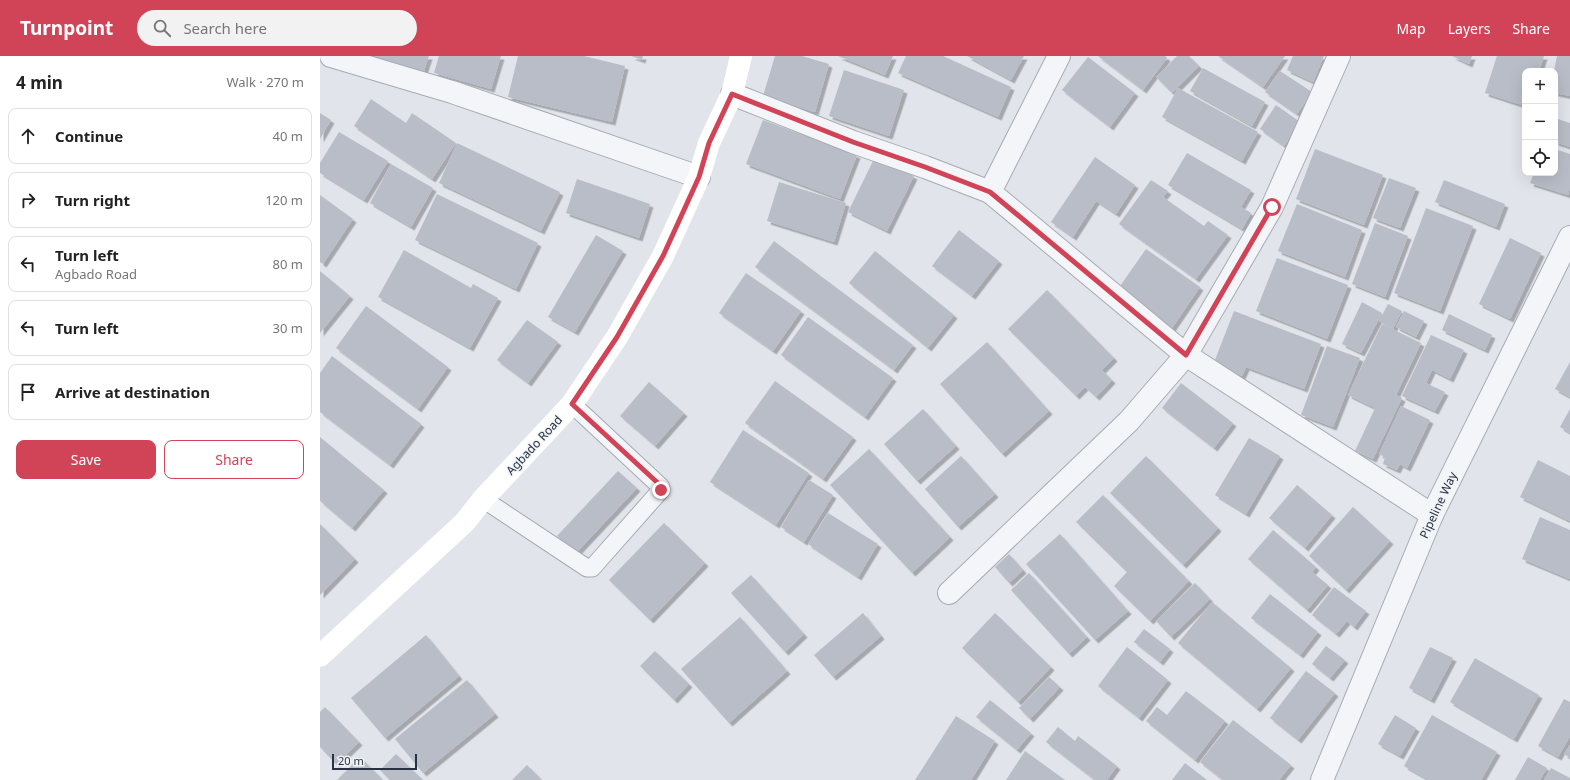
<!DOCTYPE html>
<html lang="en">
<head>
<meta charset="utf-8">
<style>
	:root { --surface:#fff; --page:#f2f2f2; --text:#222; --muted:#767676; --line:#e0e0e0; --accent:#d14457 }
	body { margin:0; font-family:"Noto Sans",sans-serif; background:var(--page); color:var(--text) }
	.controls { position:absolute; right:12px; top:12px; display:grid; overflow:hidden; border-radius:8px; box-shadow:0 4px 16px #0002 }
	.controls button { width:36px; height:36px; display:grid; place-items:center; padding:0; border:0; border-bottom:1px solid var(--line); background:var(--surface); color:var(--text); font:20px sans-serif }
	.scale { position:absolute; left:12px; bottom:10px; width:85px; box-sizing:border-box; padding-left:4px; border:2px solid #293242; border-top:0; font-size:11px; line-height:14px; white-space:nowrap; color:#293242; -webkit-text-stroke:3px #f0f3f7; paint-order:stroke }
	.stop { position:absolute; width:12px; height:12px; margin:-9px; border:3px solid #d14457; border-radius:50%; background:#fff }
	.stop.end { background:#d14457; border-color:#fff; box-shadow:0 1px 4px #0008 }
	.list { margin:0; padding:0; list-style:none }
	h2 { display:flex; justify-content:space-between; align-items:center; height:52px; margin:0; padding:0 16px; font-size:17px }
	h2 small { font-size:13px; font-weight:400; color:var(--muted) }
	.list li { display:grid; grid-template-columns:26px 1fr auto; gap:12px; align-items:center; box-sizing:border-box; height:56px; margin:0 8px 8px; padding:0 8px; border:1px solid var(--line); border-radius:8px }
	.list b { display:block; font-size:15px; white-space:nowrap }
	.list p { margin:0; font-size:13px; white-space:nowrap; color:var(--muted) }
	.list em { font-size:13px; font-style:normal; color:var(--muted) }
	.actions { display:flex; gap:8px; padding:12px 16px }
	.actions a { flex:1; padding:9px 0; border:1px solid var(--accent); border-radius:8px; text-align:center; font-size:14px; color:var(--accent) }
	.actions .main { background:var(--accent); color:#fff }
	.icon { flex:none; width:22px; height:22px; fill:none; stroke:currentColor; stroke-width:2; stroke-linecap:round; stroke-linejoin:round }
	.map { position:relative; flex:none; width:1250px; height:724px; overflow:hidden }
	header { display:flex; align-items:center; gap:24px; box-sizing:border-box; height:56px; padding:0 20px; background:var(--accent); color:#fff }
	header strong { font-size:19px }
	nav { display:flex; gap:22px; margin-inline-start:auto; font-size:14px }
	.search { width:280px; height:36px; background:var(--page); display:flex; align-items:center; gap:10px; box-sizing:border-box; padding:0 14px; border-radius:22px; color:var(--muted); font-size:15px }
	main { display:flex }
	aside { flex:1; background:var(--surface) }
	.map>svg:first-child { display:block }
</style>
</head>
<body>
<header>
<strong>Turnpoint</strong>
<div class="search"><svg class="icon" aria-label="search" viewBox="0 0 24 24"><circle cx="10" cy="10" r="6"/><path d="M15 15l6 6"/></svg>Search here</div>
<nav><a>Map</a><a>Layers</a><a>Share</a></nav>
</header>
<main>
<aside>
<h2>4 min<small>Walk · 270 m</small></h2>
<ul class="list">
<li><svg class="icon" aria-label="ahead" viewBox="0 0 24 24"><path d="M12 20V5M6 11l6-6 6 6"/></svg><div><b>Continue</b></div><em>40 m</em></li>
<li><svg class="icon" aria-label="right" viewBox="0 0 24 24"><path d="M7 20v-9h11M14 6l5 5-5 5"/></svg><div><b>Turn right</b></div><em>120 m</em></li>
<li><svg class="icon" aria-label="left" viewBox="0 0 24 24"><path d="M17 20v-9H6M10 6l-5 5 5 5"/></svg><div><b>Turn left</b><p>Agbado Road</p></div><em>80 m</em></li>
<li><svg class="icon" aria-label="left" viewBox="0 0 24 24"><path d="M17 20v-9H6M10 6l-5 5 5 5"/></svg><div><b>Turn left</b></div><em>30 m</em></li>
<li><svg class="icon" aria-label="arrive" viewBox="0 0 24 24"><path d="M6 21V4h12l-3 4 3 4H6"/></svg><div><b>Arrive at destination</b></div></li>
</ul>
<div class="actions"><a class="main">Save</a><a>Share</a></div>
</aside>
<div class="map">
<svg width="1250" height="724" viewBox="0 0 1250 724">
	<defs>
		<filter id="shadow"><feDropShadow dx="3.5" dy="3.5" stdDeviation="0" flood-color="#0004"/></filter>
	</defs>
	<rect width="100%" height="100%" fill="#e1e4ea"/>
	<g fill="#b8bdc7" filter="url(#shadow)">
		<path d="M 50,0 L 109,0 L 103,18 Z"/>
		<path d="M 119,0 L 181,0 L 171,33 L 114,17 Z"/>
		<path d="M 198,0 L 264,0 L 305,10 L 292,66 L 188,41 Z"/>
		<path d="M 311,0 L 323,0 L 322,4 Z"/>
		<path d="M 455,0 L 482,0 L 509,8 L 495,56 L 443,40 Z"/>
		<path d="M 518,0 L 573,0 L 565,19 Z"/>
		<path d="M 586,0 L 623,0 L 691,31 L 678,61 L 578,17 Z"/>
		<path d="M 647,0 L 704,0 L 691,24 Z"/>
		<path d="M 778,0 L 845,0 L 847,2 L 823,34 Z"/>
		<path d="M 857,0 L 869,0 L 879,10 L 852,37 L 836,21 Z"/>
		<path d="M 898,0 L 965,0 L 943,31 Z"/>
		<path d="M 973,0 L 1004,0 L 993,26 L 967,14 Z"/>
		<path d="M 1132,0 L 1152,0 L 1149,8 Z"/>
		<path d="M 1177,0 L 1224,0 L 1219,15 L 1205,15 L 1205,50 L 1165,37 Z"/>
		<path d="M 1237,0 L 1250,0 L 1250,40 L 1235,37 L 1234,15 Z"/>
		<path d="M 768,1 L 815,37 L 790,71 L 742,34 Z"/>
		<path d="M 883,12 L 945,46 L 932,70 L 870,35 Z"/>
		<path d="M 524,14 L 584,34 L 569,80 L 509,60 Z"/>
		<path d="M 960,15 L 992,36 L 977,58 L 945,36 Z"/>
		<path d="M 858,32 L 938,76 L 922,105 L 842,61 Z"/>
		<path d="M 51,43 L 86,67 L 92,57 L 136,87 L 112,123 L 34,70 Z"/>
		<path d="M 956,49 L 980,66 L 964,90 L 940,73 Z"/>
		<path d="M 0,57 L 11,64 L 0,83 Z"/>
		<path d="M 1235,62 L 1250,67 L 1250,91 L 1235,86 Z"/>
		<path d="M 443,64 L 537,99 L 520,143 L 426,108 Z"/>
		<path d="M 19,76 L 68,105 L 44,144 L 0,117 L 0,107 Z"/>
		<path d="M 137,87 L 240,136 L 221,175 L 119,127 Z"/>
		<path d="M 995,93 L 1063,119 L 1044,169 L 976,143 Z"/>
		<path d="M 1235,93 L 1250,98 L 1250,131 L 1248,139 L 1210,127 L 1214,117 L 1235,117 Z"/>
		<path d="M 867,97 L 931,134 L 921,151 L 931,157 L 922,173 L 848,129 Z"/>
		<path d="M 555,101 L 594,120 L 567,175 L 528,156 Z"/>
		<path d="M 775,101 L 815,129 L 796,158 L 776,145 L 753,181 L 731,166 Z"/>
		<path d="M 71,108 L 113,132 L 91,171 L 50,147 Z"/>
		<path d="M 1069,122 L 1096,132 L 1080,172 L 1053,162 Z"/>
		<path d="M 257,123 L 330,148 L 319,182 L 246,157 Z"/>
		<path d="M 831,124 L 848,135 L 843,141 L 884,170 L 888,165 L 908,179 L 876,223 L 799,168 Z"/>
		<path d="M 1124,124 L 1185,148 L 1176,171 L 1115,146 Z"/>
		<path d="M 459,126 L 526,147 L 514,186 L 447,165 Z"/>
		<path d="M 117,138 L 218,187 L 196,233 L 95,184 Z"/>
		<path d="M 0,139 L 33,163 L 3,208 L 0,206 Z"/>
		<path d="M 977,148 L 1042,174 L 1025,221 L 958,195 Z"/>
		<path d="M 1106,152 L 1153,170 L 1120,255 L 1074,237 Z"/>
		<path d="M 1055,167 L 1088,180 L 1065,241 L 1032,228 Z"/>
		<path d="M 639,174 L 679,205 L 652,240 L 612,210 Z"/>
		<path d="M 276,179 L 303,195 L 255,276 L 228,261 Z"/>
		<path d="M 1190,182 L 1221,197 L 1190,263 L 1159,248 Z"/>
		<path d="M 454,185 L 593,289 L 574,314 L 435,211 Z"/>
		<path d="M 826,193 L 880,231 L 852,272 L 798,233 Z"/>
		<path d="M 84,194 L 151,232 L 153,228 L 178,242 L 150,292 L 58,241 Z"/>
		<path d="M 555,195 L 634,259 L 608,292 L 529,227 Z"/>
		<path d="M 957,202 L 1028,229 L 1007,283 L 936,255 Z"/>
		<path d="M 0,215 L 30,240 L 0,277 Z"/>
		<path d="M 426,217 L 481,255 L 453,295 L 399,257 Z"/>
		<path d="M 727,234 L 794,302 L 782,314 L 792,324 L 776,341 L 765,331 L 756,340 L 688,273 Z"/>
		<path d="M 1042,246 L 1062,257 L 1041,297 L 1022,288 Z"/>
		<path d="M 1068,248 L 1082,255 L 1073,273 L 1059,265 Z"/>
		<path d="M 46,250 L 128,311 L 98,353 L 16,292 Z"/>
		<path d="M 914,255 L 1001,288 L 984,333 L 926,311 L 922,320 L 893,309 Z"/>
		<path d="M 1084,255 L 1104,265 L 1096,281 L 1076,271 Z"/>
		<path d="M 1129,258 L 1172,279 L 1165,294 L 1122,274 Z"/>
		<path d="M 488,261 L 573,322 L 545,361 L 461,299 Z"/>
		<path d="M 207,264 L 238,286 L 208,327 L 177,304 Z"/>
		<path d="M 1062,268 L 1101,287 L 1076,339 L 1082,342 L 1053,403 L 1035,395 L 1055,352 L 1028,339 Z"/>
		<path d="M 1111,279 L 1144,294 L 1130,323 L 1112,314 L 1106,327 L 1125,336 L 1115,355 L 1082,340 Z"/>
		<path d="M 667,286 L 729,355 L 682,398 L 620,328 Z"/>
		<path d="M 1007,290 L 1040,302 L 1013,371 L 981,359 Z"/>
		<path d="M 12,300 L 101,368 L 70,409 L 0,356 L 0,317 Z"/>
		<path d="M 1250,306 L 1250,341 L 1235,333 Z"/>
		<path d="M 455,325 L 533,381 L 503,423 L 425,367 Z"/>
		<path d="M 329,326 L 364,357 L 335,390 L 300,360 Z"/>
		<path d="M 861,327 L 913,367 L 894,392 L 842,352 Z"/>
		<path d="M 1081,350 L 1110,364 L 1087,412 L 1080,408 L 1077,414 L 1063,408 L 1065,401 L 1059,398 Z"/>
		<path d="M 603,353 L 636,390 L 597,425 L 564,388 Z"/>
		<path d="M 1250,353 L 1250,377 L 1240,371 Z"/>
		<path d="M 423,374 L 489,417 L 456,469 L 390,426 Z"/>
		<path d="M 0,381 L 64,434 L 32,472 L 0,445 Z"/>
		<path d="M 929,382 L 960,400 L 926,458 L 895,439 Z"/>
		<path d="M 549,393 L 630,481 L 592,517 L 510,429 Z"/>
		<path d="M 641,400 L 675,438 L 638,471 L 605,433 Z"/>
		<path d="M 826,400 L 898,472 L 863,509 L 790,437 Z"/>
		<path d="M 1218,404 L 1250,420 L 1250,465 L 1200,441 Z"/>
		<path d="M 298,415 L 317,432 L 255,498 L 237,480 Z"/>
		<path d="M 489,424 L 513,439 L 484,486 L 461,471 Z"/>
		<path d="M 977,429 L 1012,459 L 985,492 L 949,462 Z"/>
		<path d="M 783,439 L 869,525 L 830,565 L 794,530 L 807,516 L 756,466 Z"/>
		<path d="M 1033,451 L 1070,485 L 1026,534 L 989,500 Z"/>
		<path d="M 508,457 L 558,488 L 538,521 L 488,488 Z"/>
		<path d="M 1220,461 L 1250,474 L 1250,523 L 1202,503 Z"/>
		<path d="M 344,467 L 385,507 L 330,564 L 289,524 Z"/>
		<path d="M 0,468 L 35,503 L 0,539 Z"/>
		<path d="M 953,474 L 996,511 L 992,516 L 1008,529 L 987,554 L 928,503 Z"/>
		<path d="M 740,478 L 808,555 L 775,584 L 706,508 Z"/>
		<path d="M 689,498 L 703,514 L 689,527 L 675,511 Z"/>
		<path d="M 709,517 L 767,581 L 749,598 L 691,534 Z"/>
		<path d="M 431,519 L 484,578 L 465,596 L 411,537 Z"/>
		<path d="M 875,527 L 890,543 L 851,581 L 836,565 Z"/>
		<path d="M 1014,531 L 1046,555 L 1034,571 L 1027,565 L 1016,578 L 992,559 Z"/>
		<path d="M 950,538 L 998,576 L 980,599 L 931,562 Z"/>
		<path d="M 892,546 L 971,612 L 937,653 L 858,587 Z"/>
		<path d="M 543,557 L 561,580 L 513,621 L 494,599 Z"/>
		<path d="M 675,557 L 731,611 L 698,646 L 642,592 Z"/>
		<path d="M 420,561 L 467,615 L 409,667 L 361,613 Z"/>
		<path d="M 824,573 L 850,593 L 840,606 L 814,586 Z"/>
		<path d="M 106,579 L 139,620 L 65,682 L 31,642 Z"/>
		<path d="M 1006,590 L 1025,604 L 1010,622 L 992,608 Z"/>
		<path d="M 807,591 L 848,624 L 819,662 L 778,630 Z"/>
		<path d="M 1110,591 L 1133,602 L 1111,644 L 1089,632 Z"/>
		<path d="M 335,595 L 369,628 L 354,644 L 320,610 Z"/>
		<path d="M 1155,602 L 1219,639 L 1194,683 L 1130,646 Z"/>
		<path d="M 986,615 L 1015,637 L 978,684 L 950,662 Z"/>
		<path d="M 729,621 L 740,631 L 710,663 L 699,652 Z"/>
		<path d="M 147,624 L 175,658 L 103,717 L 75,683 Z"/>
		<path d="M 866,635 L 905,665 L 875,704 L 826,665 L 837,651 L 847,659 Z"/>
		<path d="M 1244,643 L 1250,646 L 1250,680 L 1238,701 L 1218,690 Z"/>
		<path d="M 670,644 L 711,677 L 697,694 L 656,661 Z"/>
		<path d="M 5,651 L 39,686 L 16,708 L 0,691 L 0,656 Z"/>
		<path d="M 1075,659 L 1096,672 L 1080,700 L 1058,688 Z"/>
		<path d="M 1112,659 L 1177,696 L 1161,724 L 1109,724 L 1084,710 Z"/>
		<path d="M 636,660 L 675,685 L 651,724 L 595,724 Z"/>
		<path d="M 913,664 L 971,709 L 959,724 L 903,724 L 880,706 Z"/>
		<path d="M 738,671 L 755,685 L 758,680 L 797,710 L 787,724 L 775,724 L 726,686 Z"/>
		<path d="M 1250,689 L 1250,702 L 1244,698 Z"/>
		<path d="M 705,695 L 745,724 L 686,724 Z"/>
		<path d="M 76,698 L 103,724 L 70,724 L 60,714 Z"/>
		<path d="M 40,701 L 63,724 L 17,724 Z"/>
		<path d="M 1208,701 L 1227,712 L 1220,724 L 1195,724 Z"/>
		<path d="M 865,707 L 887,724 L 852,724 Z"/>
		<path d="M 207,709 L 222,724 L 192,724 Z"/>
		<path d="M 1231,712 L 1250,722 L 1250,724 L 1224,724 Z"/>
	</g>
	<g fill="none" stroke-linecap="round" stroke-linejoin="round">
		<g stroke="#a6abb4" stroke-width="19">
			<path id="lane" d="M 163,443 L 267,512 L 272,512 L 341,434 L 341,431 L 252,348"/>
		</g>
		<g stroke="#a6abb4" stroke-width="24">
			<g id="street">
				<path d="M 11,0 L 132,36 L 379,121"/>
				<path d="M 412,38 L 533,86 L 605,111 L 670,136 L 866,299 L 1112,459"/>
				<path d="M 670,136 L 739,0"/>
				<path d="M 629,537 L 809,365 L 866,299 L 952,151 L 1019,0"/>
				<path d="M 1002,724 L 1112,459 L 1250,181"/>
			</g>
		</g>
		<use href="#lane" stroke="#f4f5f8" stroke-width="17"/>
		<use href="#street" stroke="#f4f5f8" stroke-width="22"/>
		<path stroke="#fff" stroke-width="22" d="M 0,600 L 145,466 L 163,443 L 252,348 L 297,281 L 343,200 L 379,121 L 389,87 L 412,38 L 421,0"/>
	</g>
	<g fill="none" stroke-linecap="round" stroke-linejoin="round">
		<path stroke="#d14457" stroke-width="5" d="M 341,434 L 340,429 L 252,348 L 297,281 L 343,200 L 379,121 L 389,87 L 412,38 L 533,86 L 605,111 L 670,136 L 866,299 L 952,151"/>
	</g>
	<g text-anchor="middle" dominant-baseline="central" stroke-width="3" stroke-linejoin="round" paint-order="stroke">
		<g font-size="12" fill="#293242" stroke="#f0f3f7">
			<text transform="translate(214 389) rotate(-47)">Agbado Road</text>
			<text transform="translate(1118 449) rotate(-65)">Pipeline Way</text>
		</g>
	</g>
</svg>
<div class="controls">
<button>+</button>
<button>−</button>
<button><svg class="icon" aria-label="locate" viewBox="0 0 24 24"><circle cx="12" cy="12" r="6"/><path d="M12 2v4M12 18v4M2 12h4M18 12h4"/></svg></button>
</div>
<div class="scale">20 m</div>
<div class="stop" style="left:952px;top:151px"></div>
<div class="stop end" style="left:341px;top:434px"></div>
</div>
</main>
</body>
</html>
